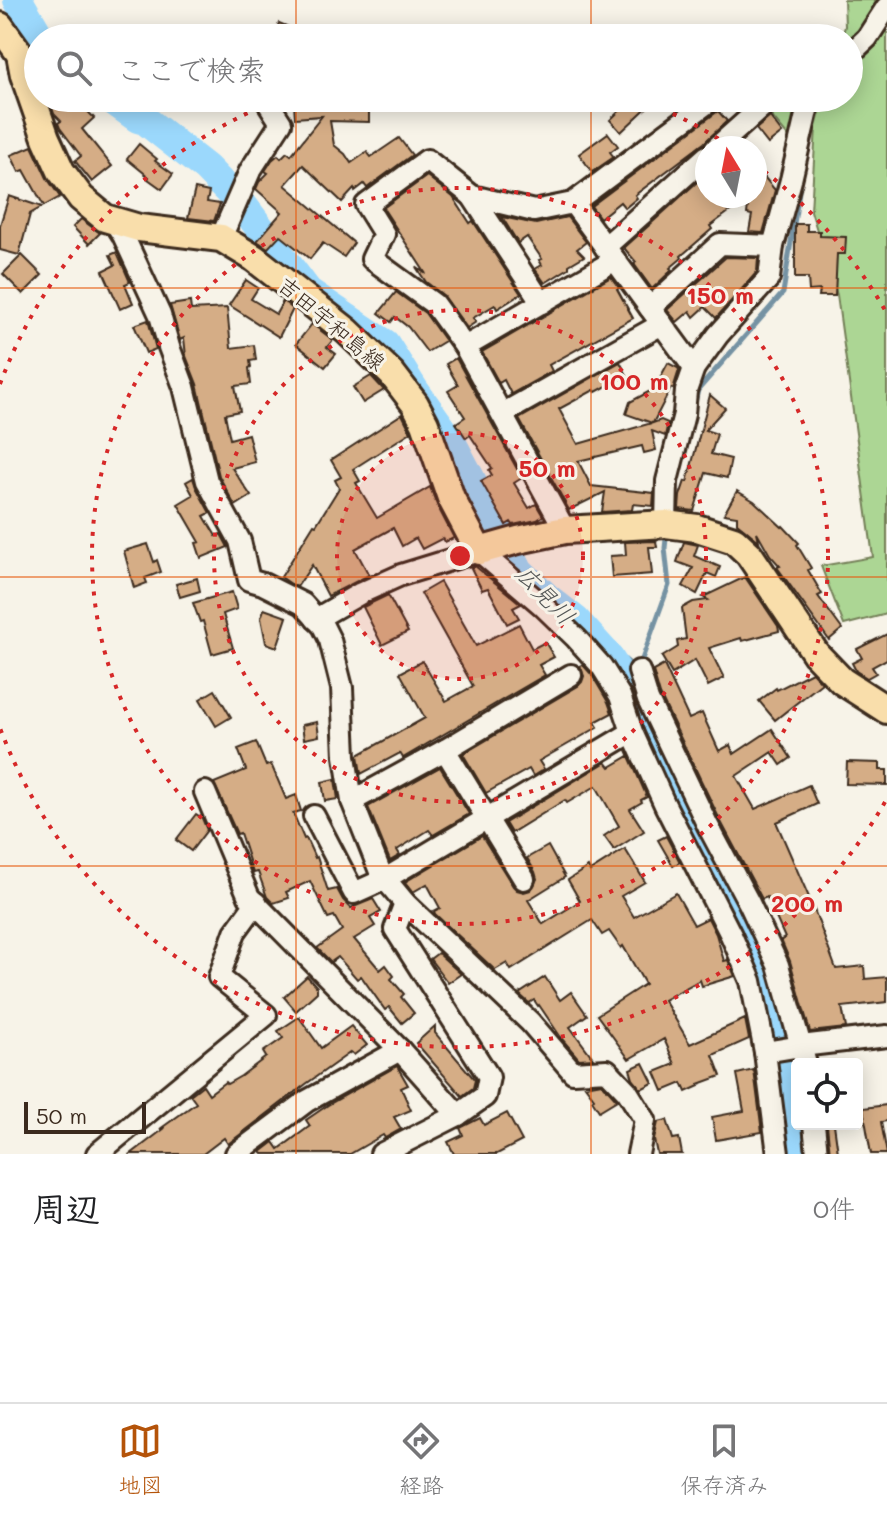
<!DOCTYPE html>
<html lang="ja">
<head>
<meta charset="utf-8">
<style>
	:root { --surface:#fff; --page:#f6f6f6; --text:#202124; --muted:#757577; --line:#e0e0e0; --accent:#b45309 }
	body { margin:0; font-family:Mali,"Klee One",sans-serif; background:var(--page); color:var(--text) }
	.controls { position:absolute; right:24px; bottom:24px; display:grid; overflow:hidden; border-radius:8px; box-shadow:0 4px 20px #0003 }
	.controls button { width:72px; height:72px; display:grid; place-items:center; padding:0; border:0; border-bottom:2px solid var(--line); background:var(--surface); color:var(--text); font:40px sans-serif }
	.compass { position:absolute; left:695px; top:136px; width:72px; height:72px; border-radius:50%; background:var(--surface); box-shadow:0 4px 20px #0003; rotate:350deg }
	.scale { position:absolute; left:24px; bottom:20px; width:122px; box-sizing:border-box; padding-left:8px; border:4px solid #3b2a1e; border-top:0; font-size:22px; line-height:28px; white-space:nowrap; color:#3b2a1e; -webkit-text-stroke:6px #f7f3e8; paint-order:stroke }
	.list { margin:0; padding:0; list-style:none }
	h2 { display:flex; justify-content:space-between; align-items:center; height:104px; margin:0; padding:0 32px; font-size:34px }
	h2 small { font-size:26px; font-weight:400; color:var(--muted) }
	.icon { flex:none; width:44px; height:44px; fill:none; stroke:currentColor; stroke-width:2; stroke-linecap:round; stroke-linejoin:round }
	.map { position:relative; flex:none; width:887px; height:1154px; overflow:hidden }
	.search { position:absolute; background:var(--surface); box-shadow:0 4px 20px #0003; left:24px; right:24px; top:24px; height:88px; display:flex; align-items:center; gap:20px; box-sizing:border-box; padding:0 28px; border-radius:44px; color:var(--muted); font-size:30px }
	.sheet { height:248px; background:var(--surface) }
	nav { display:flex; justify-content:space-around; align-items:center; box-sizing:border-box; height:112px; border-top:2px solid var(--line); background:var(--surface); font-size:22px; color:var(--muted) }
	nav a { display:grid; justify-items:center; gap:4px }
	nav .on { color:var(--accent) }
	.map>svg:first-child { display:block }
</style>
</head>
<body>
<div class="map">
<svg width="887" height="1154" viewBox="0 0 887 1154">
	<rect width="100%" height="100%" fill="#f7f3e8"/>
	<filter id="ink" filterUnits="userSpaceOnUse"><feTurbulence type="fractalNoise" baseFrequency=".0125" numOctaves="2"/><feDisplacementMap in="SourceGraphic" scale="16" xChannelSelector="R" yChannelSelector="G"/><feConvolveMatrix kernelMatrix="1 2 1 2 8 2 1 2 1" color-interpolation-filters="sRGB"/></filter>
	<g filter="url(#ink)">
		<g fill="#acd694" stroke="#748059" stroke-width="2">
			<path d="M 844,0 L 887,0 L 887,614 L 844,625 L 821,566 L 873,557 L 837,295 L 811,211 L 816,127 L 824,98 L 849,98 L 849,38 L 842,38 L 845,26 Z"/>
			<path d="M 779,98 L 798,98 L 791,140 L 767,111 Z"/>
		</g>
		<path fill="#9bd8fc" stroke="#7592a3" stroke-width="2" d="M 616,650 L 630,662 L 635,685 L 770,961 L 797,1064 L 797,1124 L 807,1124 L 810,1154 L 782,1154 L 763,1003 L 639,722 L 605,662 Z"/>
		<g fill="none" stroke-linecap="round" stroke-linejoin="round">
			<g stroke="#7592a3" stroke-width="5">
				<path d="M 695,403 L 698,390 L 783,293 L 801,179"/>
				<path d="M 638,666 L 641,662 L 669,585 L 665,548 L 667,530"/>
			</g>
			<g stroke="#9bd8fc" stroke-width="30">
				<path d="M 18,0 L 40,38"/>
				<path d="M 110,98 L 138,118 L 145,120 L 206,168 L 244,207 L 308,292 L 385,344 L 414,390 L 450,440 L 519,571 L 547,598 L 576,621 L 607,655 L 629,691"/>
			</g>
		</g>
		<g fill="#d5ad86" stroke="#3b2a1e" stroke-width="2">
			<path d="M 279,23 L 315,38 L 273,38 Z"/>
			<path d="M 49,98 L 72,98 L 78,105 L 80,103 L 94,118 L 82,129 L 112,166 L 92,182 L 75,161 L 81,156 L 60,128 L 58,123 L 61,121 L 54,114 Z"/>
			<path d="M 633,98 L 657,98 L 621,132 L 610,120 Z"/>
			<path d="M 330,100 L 330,106 L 369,107 L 369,122 L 330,121 L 334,145 L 345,154 L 351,163 L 367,152 L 371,157 L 399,138 L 412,155 L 367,188 L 364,184 L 355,191 L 354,189 L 342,202 L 303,165 L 285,185 L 354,243 L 344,257 L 323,243 L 310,259 L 280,235 L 268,248 L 257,241 L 282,212 L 256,189 L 259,182 L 268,173 L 265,171 L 272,160 L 278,155 L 281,158 L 287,152 L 291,155 L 322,116 L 295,118 L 294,104 Z"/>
			<path d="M 718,111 L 727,121 L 704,143 L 635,195 L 637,198 L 625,208 L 620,202 L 600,218 L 591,206 Z"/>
			<path d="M 770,117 L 782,133 L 768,144 L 756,129 Z"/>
			<path d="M 608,133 L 618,146 L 610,152 L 614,157 L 592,172 L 579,154 Z"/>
			<path d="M 139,144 L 157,159 L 155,161 L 173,174 L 162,189 L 148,179 L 149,177 L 127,159 Z"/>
			<path d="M 32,146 L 47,178 L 60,197 L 44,206 L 24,170 L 19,172 L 11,155 Z"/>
			<path d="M 755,166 L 775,190 L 763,233 L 749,232 L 752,215 L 747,214 L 749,197 L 710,226 L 712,229 L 681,256 L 682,258 L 670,268 L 672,270 L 652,289 L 634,264 L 636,262 L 624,248 L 707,173 L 707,196 L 755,196 Z"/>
			<path d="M 427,176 L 453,197 L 470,223 L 473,221 L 521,294 L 497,309 L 495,305 L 473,318 L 476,322 L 467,328 L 444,296 L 426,282 L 416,267 L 426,274 L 383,208 Z"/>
			<path d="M 195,189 L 209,192 L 207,202 L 220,204 L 214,221 L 188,218 Z"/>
			<path d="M 9,196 L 42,207 L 30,214 L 19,255 L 0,250 L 0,225 Z"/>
			<path d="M 502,217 L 536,224 L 567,217 L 586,242 L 577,249 L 584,256 L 569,265 L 569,268 L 545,283 L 535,269 L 542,265 L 539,260 L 542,259 L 527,237 L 518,243 Z"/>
			<path d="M 81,219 L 100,233 L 89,244 L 73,227 Z"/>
			<path d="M 795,224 L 807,224 L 807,231 L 820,231 L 820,236 L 846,237 L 845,254 L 837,254 L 835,296 L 819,296 L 820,290 L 809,291 L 808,278 L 795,278 Z"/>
			<path d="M 117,252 L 130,282 L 125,284 L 133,303 L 120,309 L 103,271 L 115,265 L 110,255 Z"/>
			<path d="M 22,255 L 42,275 L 23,294 L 3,274 Z"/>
			<path d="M 726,257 L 758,258 L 757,272 L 716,318 L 705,307 L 694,317 L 690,311 L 677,322 L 667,310 Z"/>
			<path d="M 611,277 L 619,288 L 617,289 L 633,318 L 549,365 L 552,371 L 511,394 L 504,380 L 499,383 L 482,352 Z"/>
			<path d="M 246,280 L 258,288 L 251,299 L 276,314 L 283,301 L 293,309 L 279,337 L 229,305 Z"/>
			<path d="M 396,292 L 425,313 L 445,341 L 427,352 L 408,327 L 395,317 L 391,322 L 379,313 Z"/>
			<path d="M 190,302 L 191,310 L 227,308 L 231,348 L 254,345 L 256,360 L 250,361 L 251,367 L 249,368 L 251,384 L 235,386 L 240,411 L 225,414 L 230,439 L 248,434 L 255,462 L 232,468 L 251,496 L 235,506 L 219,476 L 197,384 L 186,356 L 184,338 L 180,340 L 170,305 Z"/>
			<path d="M 148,320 L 156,349 L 146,353 L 134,325 Z"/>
			<path d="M 312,324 L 333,340 L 327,347 L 336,354 L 325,367 L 296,344 Z"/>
			<path d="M 456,358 L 522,478 L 514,483 L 529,508 L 536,504 L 543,516 L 537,520 L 513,525 L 511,522 L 506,525 L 481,481 L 492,475 L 489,470 L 492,468 L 470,435 L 466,438 L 456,423 L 465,417 L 448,391 L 458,385 L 446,364 Z"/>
			<path d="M 620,362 L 627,375 L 596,392 L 594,390 L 559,409 L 578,444 L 652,423 L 626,414 L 630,402 L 654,389 L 668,363 L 678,368 L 679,370 L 673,389 L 671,388 L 653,423 L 661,420 L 668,423 L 665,436 L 652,431 L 656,450 L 644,453 L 642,446 L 578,461 L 591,486 L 654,493 L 653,506 L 633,504 L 632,510 L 602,512 L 605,492 L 569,510 L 519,419 Z"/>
			<path d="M 371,376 L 384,390 L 363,403 L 353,387 Z"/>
			<path d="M 710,395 L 725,408 L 705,430 L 717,434 L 711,454 L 731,459 L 727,478 L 706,473 L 694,511 L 679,509 L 680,496 L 685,481 L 687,482 Z"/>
			<path d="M 402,414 L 411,432 L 353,469 L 360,481 L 356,483 L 377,518 L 430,487 L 437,505 L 454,538 L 445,542 L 443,538 L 422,549 L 416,538 L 402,546 L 393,528 L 355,549 L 369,575 L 328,596 L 312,565 L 297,587 L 291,584 L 281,577 L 314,524 L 316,525 L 339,488 L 335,480 L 341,477 L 331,460 Z"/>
			<path d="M 193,478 L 196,487 L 210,513 L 204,516 L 216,536 L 221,534 L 228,547 L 201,558 L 196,543 L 200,542 L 178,504 L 193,495 L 186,482 Z"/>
			<path d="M 737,491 L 754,501 L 782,527 L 783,526 L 799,543 L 797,545 L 811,568 L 808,570 L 822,594 L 818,596 L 842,629 L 829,640 L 777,567 L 780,566 L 770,555 L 757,532 L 759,541 L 737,523 L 737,516 L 724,514 Z"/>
			<path d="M 656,541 L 657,547 L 649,547 L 652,574 L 612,577 L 610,556 L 626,555 L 625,542 Z"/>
			<path d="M 684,542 L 698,545 L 694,556 L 720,567 L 716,577 L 707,573 L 697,594 L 683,586 L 693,568 L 677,562 Z"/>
			<path d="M 148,544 L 154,562 L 157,560 L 161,572 L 145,578 L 147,583 L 134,588 L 124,551 Z"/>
			<path d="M 475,566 L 521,604 L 513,608 L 519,618 L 507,624 L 488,588 L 482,590 L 471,568 Z"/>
			<path d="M 745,577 L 778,626 L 779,631 L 742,641 L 741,638 L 709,648 L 724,678 L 708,686 L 695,660 L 672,674 L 662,657 L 678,647 L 677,641 L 686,639 L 682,608 L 693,602 L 708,600 L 703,597 Z"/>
			<path d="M 197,578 L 200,591 L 180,597 L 176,584 Z"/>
			<path d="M 440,582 L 476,646 L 519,624 L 532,649 L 545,642 L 554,657 L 539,665 L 545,675 L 403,758 L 400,753 L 361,774 L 358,755 L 425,718 L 400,673 L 422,661 L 446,701 L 473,686 L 421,593 Z"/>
			<path d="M 232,592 L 237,609 L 223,614 L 233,648 L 212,654 L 203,621 L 200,622 L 193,603 Z"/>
			<path d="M 388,595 L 408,632 L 382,645 L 363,607 Z"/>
			<path d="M 264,609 L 287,617 L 277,647 L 266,643 L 261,618 Z"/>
			<path d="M 887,634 L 887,659 L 872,667 L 876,673 L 867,678 L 856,671 L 852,663 L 862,658 L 857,649 Z"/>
			<path d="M 583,665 L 592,675 L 608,702 L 612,713 L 595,722 L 598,727 L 539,761 L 544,769 L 533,776 L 529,769 L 486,793 L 463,754 L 578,686 L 582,682 L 584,676 L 580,666 Z"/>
			<path d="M 664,665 L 689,719 L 702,713 L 719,751 L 730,745 L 734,754 L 772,729 L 791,758 L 781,765 L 772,752 L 736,776 L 755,809 L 809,785 L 817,804 L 777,822 L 777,824 L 812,904 L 836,969 L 864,966 L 865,979 L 887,977 L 887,1002 L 842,1007 L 846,1028 L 810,1032 L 790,961 L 781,940 L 785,938 L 767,897 L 762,899 L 720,820 L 660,695 L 653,671 Z"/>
			<path d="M 812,672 L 822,683 L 775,720 L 759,701 L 776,688 L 777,690 Z"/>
			<path d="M 215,690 L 231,717 L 216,726 L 200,699 Z"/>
			<path d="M 317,722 L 319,736 L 304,739 L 302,725 Z"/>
			<path d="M 256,742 L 266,766 L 271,764 L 286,799 L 296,795 L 301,811 L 293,813 L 304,839 L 306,838 L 315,858 L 317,857 L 328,891 L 337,889 L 343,900 L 351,908 L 373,899 L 381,912 L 370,918 L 375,926 L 354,939 L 380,970 L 386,965 L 394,976 L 391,979 L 404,994 L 401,997 L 414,1013 L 402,1023 L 389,1007 L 385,1010 L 361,976 L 357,979 L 338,957 L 331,962 L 317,948 L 342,930 L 334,916 L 328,918 L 310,881 L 286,892 L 289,898 L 273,903 L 267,897 L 258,872 L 253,873 L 240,833 L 237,834 L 214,783 L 246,770 L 238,749 Z"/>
			<path d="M 629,756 L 647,797 L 641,800 L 642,802 L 630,809 L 644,831 L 614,850 L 604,836 L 619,826 L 596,786 L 567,803 L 565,800 L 511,833 L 505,823 L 606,762 L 610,767 Z"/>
			<path d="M 847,762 L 880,763 L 880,770 L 887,770 L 887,785 L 846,784 Z"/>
			<path d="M 440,767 L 469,814 L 433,835 L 429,830 L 397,850 L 400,855 L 390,861 L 368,807 Z"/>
			<path d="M 335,779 L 338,799 L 325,801 L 322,782 Z"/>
			<path d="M 196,814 L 202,818 L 207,830 L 191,851 L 176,840 Z"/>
			<path d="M 482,836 L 513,886 L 517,890 L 524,892 L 531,890 L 537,879 L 535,872 L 527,858 L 548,846 L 565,877 L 528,900 L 543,924 L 580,901 L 568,880 L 588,867 L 590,871 L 625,849 L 645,882 L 621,896 L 634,917 L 676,893 L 694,925 L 708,918 L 716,934 L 724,961 L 728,960 L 735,976 L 702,986 L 700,980 L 664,1000 L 690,1044 L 745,1019 L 749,1039 L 713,1055 L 721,1076 L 699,1084 L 699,1086 L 686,1092 L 682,1083 L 663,1091 L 655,1072 L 675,1064 L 664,1039 L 629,1059 L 597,1015 L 645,984 L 623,946 L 621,948 L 609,931 L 602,935 L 592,920 L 511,970 L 507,963 L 495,970 L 435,914 L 434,911 L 440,908 L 427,884 L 413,892 L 405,882 Z"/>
			<path d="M 666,836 L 680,862 L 673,866 L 658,840 Z"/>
			<path d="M 438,953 L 461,974 L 448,983 L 430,959 Z"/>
			<path d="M 307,976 L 317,987 L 317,992 L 296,1011 L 284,997 Z"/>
			<path d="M 545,977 L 560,1000 L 571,992 L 587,1015 L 570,1027 L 593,1058 L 579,1059 L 562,1039 L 539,1005 L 538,1006 L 534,1000 L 529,1003 L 519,994 Z"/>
			<path d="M 299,1017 L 321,1048 L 351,1026 L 367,1045 L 354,1055 L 351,1052 L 306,1084 L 228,1144 L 224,1138 L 203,1154 L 131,1154 L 165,1128 L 160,1129 L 196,1103 L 190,1095 L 203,1085 L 209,1094 L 225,1082 L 227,1084 L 241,1076 L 266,1057 L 263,1052 L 283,1038 L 278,1031 Z"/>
			<path d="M 435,1026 L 435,1033 L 475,1080 L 473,1088 L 462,1096 L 416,1043 Z"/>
			<path d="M 643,1063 L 653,1083 L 641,1089 L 633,1079 L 630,1069 Z"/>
			<path d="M 397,1066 L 408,1085 L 401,1088 L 411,1110 L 394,1117 L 401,1129 L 385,1138 L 383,1135 L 350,1154 L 263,1154 L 261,1152 L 274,1142 L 279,1149 L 310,1126 L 306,1120 L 328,1105 Z"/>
			<path d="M 754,1070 L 762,1132 L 716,1140 L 712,1117 L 744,1111 L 737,1074 Z"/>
			<path d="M 602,1083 L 617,1100 L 599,1111 L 592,1100 L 594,1098 L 585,1086 Z"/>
			<path d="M 887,1105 L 887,1121 L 881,1122 L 887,1154 L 871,1154 L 863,1108 Z"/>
			<path d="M 507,1113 L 522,1141 L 497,1154 L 454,1154 L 448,1142 L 463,1135 L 460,1128 L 480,1118 L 484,1125 Z"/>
			<path d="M 667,1120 L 673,1139 L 679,1138 L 682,1154 L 657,1154 L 654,1140 L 658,1122 Z"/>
			<path d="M 834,1124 L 838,1153 L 830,1154 L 827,1125 Z"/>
		</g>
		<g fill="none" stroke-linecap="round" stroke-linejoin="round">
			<g stroke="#3b2a1e" stroke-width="26">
				<g id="minor">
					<path d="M 849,55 L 867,38 L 887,7"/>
					<path d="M 716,148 L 772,98"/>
					<path d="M 472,196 L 542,303"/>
					<path d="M 573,203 L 694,368"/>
					<path d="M 114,221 L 123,235 L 160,315 L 169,347 L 184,387 L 207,481 L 240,541 L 249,580 L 263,584 L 303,604 L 323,626 L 330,640 L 342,688 L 345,756 L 352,801 L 381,874 L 405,903 L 530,1022 L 573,1072 L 607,1070 L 627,1091 L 645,1120 L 638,1154"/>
					<path d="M 221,238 L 250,171 L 281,123 L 265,98"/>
					<path d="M 605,247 L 707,156"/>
					<path d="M 650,308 L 720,244 L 773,246"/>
					<path d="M 465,347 L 615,260"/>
					<path d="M 502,414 L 662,324"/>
					<path d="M 666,524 L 667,481 L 684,414 L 686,391 L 694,368 L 718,335 L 769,278 L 773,246 L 791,180 L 809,102 L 811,98"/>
					<path d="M 565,530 L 465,347 L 434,304 L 372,259 L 384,234 L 366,205 L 427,160 L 472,196 L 534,211 L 573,203 L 714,98"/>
					<path d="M 316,619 L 361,593 L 401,575 L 479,551 L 543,606 L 576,638 L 602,667 L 620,696 L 632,732 L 665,805 L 731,935 L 751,981 L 765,1052 L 778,1154"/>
					<path d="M 639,671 L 648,700 L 708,826 L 749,903 L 778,965 L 806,1064"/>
					<path d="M 445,750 L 524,879"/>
					<path d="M 205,792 L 249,897 L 400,1050 L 458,1115"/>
					<path d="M 352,801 L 445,750 L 571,675"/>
					<path d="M 314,816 L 354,893 L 385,879 L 632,732"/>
					<path d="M 765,1052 L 801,1046 L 887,1036"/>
					<path d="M 814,1124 L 817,1154"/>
					<path d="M 97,1154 L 266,1015 L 219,977 L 235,932 L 256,903"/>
					<path d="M 236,1154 L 307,1101 L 400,1050"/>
					<path d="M 381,1154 L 458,1115 L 485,1096 L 489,1077 L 395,929 L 405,903"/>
				</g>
			</g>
			<g stroke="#3b2a1e" stroke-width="32">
				<path id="major" d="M 0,26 L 20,54 L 24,75 L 46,138 L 61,171 L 81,198 L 105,218 L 139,228 L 221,238 L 254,258 L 347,331 L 392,374 L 415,404 L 425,423 L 451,498 L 479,551 L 518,540 L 565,530 L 666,524 L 697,528 L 734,540 L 749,554 L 816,654 L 842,681 L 887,710"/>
			</g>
			<use href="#minor" stroke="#f7f3e8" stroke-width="20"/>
			<use href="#major" stroke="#f9deab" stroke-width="26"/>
		</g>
	</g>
	<path fill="none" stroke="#e8590c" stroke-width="2" stroke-opacity="0.55" d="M 296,0 L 296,38M 591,0 L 591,38M 296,98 L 296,1154M 591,98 L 591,1154M 0,288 L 887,288M 0,577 L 887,577M 0,866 L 887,866"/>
	<circle cx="460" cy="556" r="123" fill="#d62828" fill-opacity=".12"/>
	<g fill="none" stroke="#d62828" stroke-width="4" stroke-dasharray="4 8">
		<circle cx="460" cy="556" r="123"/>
		<circle cx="460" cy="556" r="246"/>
		<circle cx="460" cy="556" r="368"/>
		<path d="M885 802A491 491 0 0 1 0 728M0 384A491 491 0 0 1 280 99M640 99A491 491 0 0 1 731 147M755 164A491 491 0 0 1 885 310"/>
	</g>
	<g text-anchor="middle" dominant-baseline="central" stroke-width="6" stroke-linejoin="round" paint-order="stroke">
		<g font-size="22" fill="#3b2a1e" stroke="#f7f3e8">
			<text transform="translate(332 323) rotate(40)">吉田宇和島線</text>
		</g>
		<g font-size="24" font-style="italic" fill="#535656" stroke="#f7f3e8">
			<text transform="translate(546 594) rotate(46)">広見川</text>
		</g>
	</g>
	<circle cx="460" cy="556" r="12" fill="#d62828" stroke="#f7f3e8" stroke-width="4"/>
	<g font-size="24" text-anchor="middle" font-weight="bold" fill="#d62828" stroke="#f7f3e8" stroke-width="6" stroke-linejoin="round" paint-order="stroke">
		<text x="720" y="304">150 m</text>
		<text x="634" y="390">100 m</text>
		<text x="547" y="477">50 m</text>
		<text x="807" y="912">200 m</text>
	</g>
</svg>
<div class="controls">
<button><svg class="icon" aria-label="locate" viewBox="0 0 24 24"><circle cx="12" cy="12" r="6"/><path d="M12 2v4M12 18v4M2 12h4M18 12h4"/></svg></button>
</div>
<svg class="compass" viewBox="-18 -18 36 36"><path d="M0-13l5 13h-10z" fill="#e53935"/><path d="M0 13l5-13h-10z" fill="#757577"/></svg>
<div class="scale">50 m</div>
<div class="search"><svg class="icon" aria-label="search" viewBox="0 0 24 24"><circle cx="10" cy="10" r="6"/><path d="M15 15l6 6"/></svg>ここで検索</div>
</div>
<section class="sheet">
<h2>周辺<small>0件</small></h2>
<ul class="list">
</ul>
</section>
<nav>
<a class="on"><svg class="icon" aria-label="map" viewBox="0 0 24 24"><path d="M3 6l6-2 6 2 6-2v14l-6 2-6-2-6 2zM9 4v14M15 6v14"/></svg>地図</a>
<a><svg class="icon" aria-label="directions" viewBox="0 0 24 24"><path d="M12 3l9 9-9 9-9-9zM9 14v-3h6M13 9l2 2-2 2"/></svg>経路</a>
<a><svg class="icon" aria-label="saved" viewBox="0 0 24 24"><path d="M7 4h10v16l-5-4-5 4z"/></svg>保存済み</a>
</nav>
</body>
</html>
